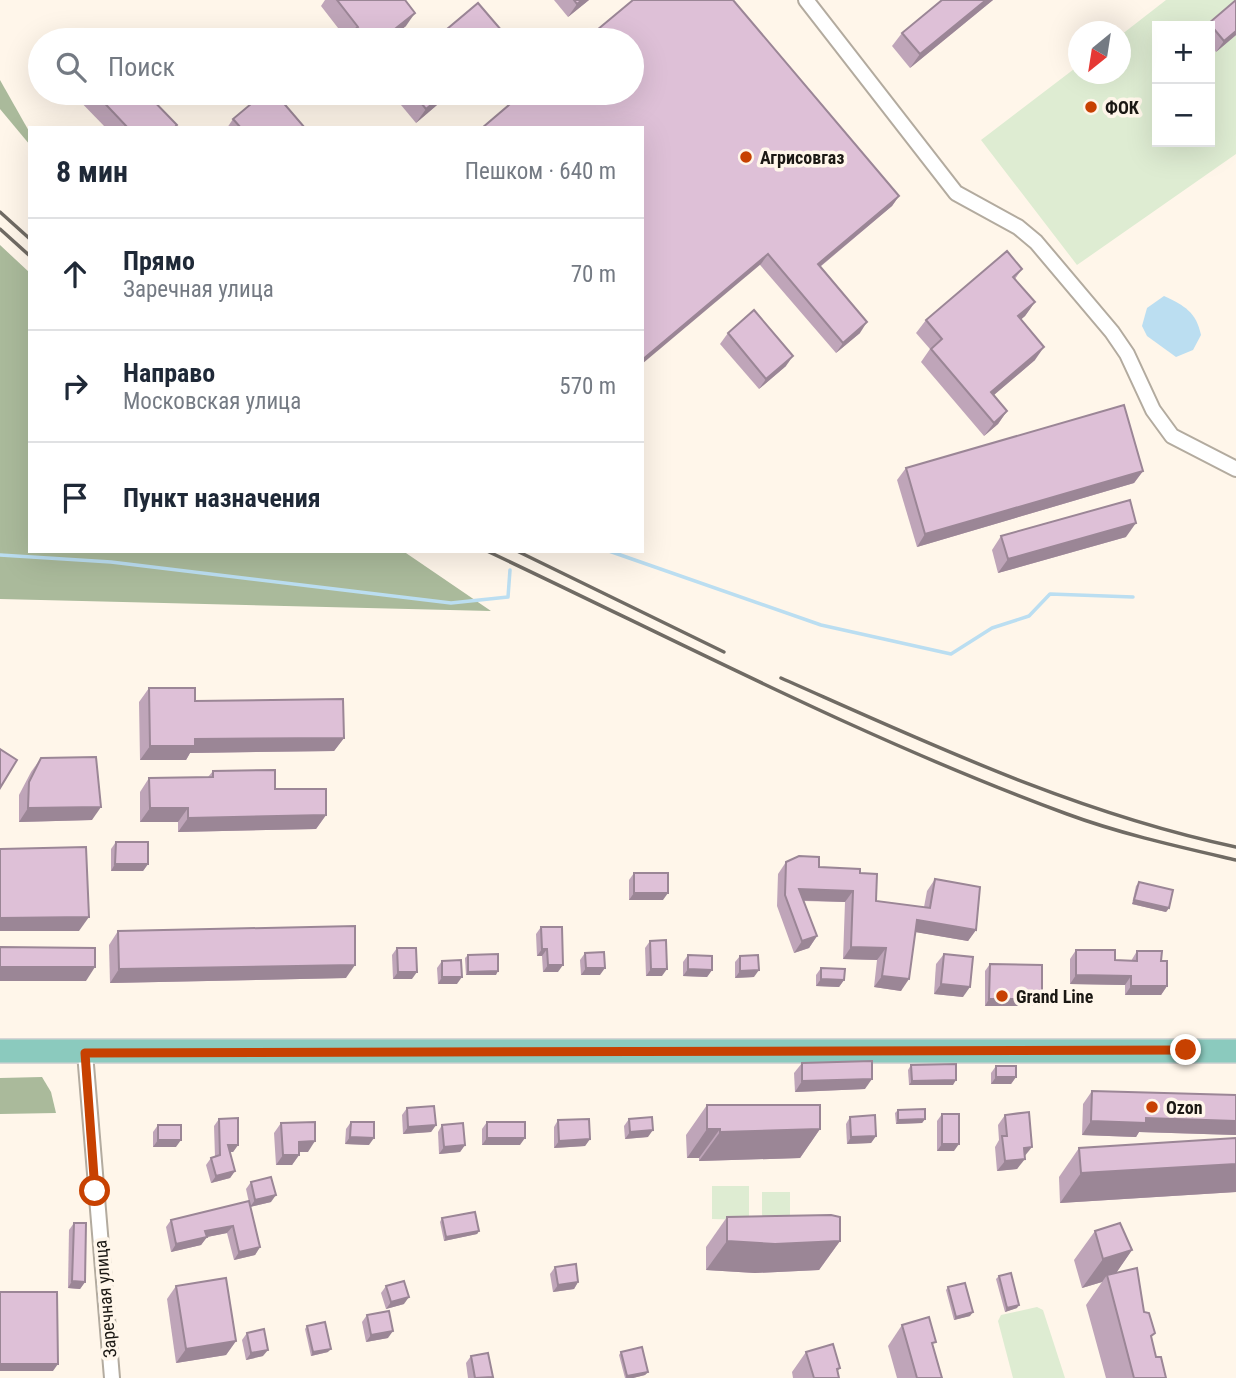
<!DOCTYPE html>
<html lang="ru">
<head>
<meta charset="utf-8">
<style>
	:root { --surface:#fff; --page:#f6f6f7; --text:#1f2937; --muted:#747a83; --line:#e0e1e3 }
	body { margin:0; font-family:"Roboto Condensed",sans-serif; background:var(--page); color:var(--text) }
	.controls { position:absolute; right:21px; top:21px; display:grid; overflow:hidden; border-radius:0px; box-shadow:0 7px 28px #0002 }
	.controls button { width:63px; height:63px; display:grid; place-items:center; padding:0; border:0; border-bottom:2px solid var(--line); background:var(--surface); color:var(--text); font:35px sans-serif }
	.compass { position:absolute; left:1068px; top:21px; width:63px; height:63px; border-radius:50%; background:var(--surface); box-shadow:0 7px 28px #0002; rotate:210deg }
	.stop { position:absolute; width:21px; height:21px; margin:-16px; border:5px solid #c74101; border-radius:50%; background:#fff }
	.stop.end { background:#c74101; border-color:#fff; box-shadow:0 2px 7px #0008 }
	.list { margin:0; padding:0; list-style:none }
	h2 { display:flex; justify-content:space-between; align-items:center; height:91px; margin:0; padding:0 28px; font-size:30px }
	h2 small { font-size:23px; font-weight:400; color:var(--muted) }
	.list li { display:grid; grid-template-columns:46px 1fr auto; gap:21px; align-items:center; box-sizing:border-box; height:112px; padding:0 28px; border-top:2px solid var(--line) }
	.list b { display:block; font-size:26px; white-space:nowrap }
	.list p { margin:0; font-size:23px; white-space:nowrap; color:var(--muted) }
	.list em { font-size:23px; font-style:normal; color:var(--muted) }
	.icon { flex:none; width:38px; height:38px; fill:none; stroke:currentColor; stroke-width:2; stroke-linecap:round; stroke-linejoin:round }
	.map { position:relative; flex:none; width:1236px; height:1378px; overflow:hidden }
	.search { position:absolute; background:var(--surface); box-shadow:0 7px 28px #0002; left:28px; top:28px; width:616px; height:77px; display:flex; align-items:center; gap:18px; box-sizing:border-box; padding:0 24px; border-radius:38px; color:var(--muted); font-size:26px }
	.panel { position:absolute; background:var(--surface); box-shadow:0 7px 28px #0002; left:28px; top:126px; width:616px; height:427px; border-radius:0px }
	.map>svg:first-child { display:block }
</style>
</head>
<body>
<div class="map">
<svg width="1236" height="1378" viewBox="0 0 1236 1378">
	<rect width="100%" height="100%" fill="#fff6ea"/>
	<g fill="#deecd2" fill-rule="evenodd">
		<path d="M 1166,0 L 1236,0 L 1236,154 L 1077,265 L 981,140 L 1078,66 L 1078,74 L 1120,74 L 1121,35 ZM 1157,26 L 1210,26 L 1210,142 L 1157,142 Z"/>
		<path d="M 712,1186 L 749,1186 L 749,1220 L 712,1219 Z"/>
		<path d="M 762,1192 L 790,1192 L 790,1218 L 762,1217 Z"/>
		<path d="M 1037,1307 L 1043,1310 L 1065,1378 L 1013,1378 L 998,1321 L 1001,1315 Z"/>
	</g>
	<g fill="#aaba9b">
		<path d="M 0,80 L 30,133 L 30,145 L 0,109 Z"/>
		<path d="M 0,245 L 30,273 L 30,551 L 403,551 L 491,611 L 0,599 Z"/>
		<path d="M 42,1077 L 51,1092 L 56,1113 L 0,1114 L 0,1078 Z"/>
	</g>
	<path fill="#bbdef1" d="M 1164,296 C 1185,306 1196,312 1201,335 L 1193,350 L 1176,357 L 1147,336 L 1142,326 L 1147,308 Z"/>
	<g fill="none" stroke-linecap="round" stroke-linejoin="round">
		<g stroke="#bbdef1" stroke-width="3.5">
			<path d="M 609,551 L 821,625 L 951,654 L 992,628 L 1029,616 L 1050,594 L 1133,597"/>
			<path d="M 0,555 L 111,562 L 451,603 L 508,597 L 510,570"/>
		</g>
		<g stroke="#b3ab9f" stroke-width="18">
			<g id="minor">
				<path d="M 806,0 L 956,193 L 1018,227 L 1036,242 L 1112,332 L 1127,354 L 1153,410 L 1172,436 L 1236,469"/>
				<path d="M 85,1053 L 112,1378"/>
			</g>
		</g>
		<g stroke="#d6d5d5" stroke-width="26">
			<path id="primary" d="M 0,1051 L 1236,1051"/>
		</g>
		<use href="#minor" stroke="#fff" stroke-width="14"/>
		<use href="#primary" stroke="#8bcabe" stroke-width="23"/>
		<g stroke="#706b64" stroke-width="3.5">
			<path d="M 0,212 L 30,239"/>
			<path d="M 0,229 L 30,256"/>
			<path d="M 487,551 C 678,641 868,741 1067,814 C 1121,834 1180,847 1236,860"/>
			<path d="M 517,551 L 724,652"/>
			<path d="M 781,678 C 930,744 1076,813 1236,847"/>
		</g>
	</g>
	<g fill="#bfa5b9">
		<path d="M 325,0 L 405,0 L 406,26 L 388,40 L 341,40 L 345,37 L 321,6 Z"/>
		<path d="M 554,0 L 589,0 L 568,17 Z"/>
		<path d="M 942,0 L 993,0 L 910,68 L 892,46 L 902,33 Z"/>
		<path d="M 1236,0 L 1236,35 L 1216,52 L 1210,43 L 1210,26 L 1206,26 L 1209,23 Z"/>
		<path d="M 72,93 L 146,93 L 177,125 L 175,128 L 106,128 Z"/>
		<path d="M 391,93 L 451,93 L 416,123 Z"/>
		<path d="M 233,119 L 305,128 L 227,128 Z"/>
		<path d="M 642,128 L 899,196 L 892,206 L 820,267 L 860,333 L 836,353 Z"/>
		<path d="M 1022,269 L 1015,279 L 1035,302 L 1025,316 L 1021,319 L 1035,360 L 994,395 L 1007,411 L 998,424 L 984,436 L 921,362 L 930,349 L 916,333 L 926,320 Z"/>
		<path d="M 728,333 L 786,366 L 759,389 L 720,344 Z"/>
		<path d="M 906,468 L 1143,471 L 1134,483 L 917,547 L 897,480 Z"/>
		<path d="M 1001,536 L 1126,537 L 998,573 L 992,550 Z"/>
		<path d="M 149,688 L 195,701 L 344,738 L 334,751 L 190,753 L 186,760 L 140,760 L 139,702 Z"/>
		<path d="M 41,758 L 92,820 L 19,822 L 19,795 L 31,772 Z"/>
		<path d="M 213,771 L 275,789 L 326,815 L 316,829 L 178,832 L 178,822 L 140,822 L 140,792 L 149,778 L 208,777 Z"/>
		<path d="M 116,842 L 148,864 L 143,871 L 111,871 L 111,849 Z"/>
		<path d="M 786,862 L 860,873 L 876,901 L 924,907 L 927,891 L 935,879 L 976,930 L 968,941 L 916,932 L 901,991 L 874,987 L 877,960 L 843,959 L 845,902 L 803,901 L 817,936 L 809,948 L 794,953 L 777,906 L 778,874 Z"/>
		<path d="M 634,873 L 663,900 L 629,900 L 629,880 Z"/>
		<path d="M 1139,882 L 1169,908 L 1166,912 L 1132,904 L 1136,886 Z"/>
		<path d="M 541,927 L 558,972 L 543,972 L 542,956 L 537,956 L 536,934 Z"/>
		<path d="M 118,931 L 346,978 L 110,983 L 109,945 Z"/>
		<path d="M 650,941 L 662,976 L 646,976 L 645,948 Z"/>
		<path d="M 397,948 L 412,979 L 393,979 L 392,955 Z"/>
		<path d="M 1076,950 L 1115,960 L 1131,961 L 1137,951 L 1161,961 L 1167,986 L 1161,995 L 1125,995 L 1125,985 L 1070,984 L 1070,959 Z"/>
		<path d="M 585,953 L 600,975 L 581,975 L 580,960 Z"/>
		<path d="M 944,954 L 963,997 L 934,994 L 936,964 Z"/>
		<path d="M 468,955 L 496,975 L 466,975 L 465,958 Z"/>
		<path d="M 688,955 L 712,970 L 707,977 L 683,976 L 683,962 Z"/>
		<path d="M 740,956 L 754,977 L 735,978 L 735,962 Z"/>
		<path d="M 442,961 L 457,984 L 438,984 L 437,968 Z"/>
		<path d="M 990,964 L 1042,999 L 1037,1006 L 985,1006 L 985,971 Z"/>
		<path d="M 821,968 L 844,980 L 839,987 L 816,986 L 816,975 Z"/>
		<path d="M 802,1063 L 865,1089 L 795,1092 L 794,1073 Z"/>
		<path d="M 911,1065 L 953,1085 L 909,1085 L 908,1070 Z"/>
		<path d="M 996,1066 L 1016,1077 L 1011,1084 L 991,1084 L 991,1073 Z"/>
		<path d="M 1092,1091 L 1236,1095 L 1236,1135 L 1139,1132 L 1136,1137 L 1082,1135 L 1083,1104 Z"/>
		<path d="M 707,1105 L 820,1129 L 800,1158 L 699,1161 L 699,1158 L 687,1158 L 686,1135 Z"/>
		<path d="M 407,1108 L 436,1125 L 431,1132 L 403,1134 L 402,1115 Z"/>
		<path d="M 898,1110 L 925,1119 L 922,1123 L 896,1124 L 895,1113 Z"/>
		<path d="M 942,1114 L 954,1151 L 937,1151 L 937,1121 Z"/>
		<path d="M 1005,1115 L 1024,1157 L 1017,1169 L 997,1171 L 995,1147 L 999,1140 L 998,1125 Z"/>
		<path d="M 850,1117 L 876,1136 L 871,1143 L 847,1144 L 846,1124 Z"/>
		<path d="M 219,1119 L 238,1145 L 233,1152 L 230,1152 L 235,1171 L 230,1178 L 211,1183 L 206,1165 L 211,1158 L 215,1157 L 214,1126 Z"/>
		<path d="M 629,1119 L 648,1137 L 625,1139 L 624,1126 Z"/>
		<path d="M 558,1120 L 590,1139 L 585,1146 L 554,1148 L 554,1127 Z"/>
		<path d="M 351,1122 L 369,1145 L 345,1144 L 346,1129 Z"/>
		<path d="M 487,1122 L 520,1145 L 482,1145 L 482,1129 Z"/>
		<path d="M 281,1123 L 308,1152 L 299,1152 L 299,1155 L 292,1165 L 276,1165 L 274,1133 Z"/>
		<path d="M 158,1125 L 176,1147 L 153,1147 L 153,1132 Z"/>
		<path d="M 442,1125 L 465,1145 L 460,1152 L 439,1154 L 438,1132 Z"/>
		<path d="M 1236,1138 L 1236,1192 L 1060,1203 L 1059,1177 L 1079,1148 Z"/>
		<path d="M 251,1182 L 271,1202 L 250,1207 L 246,1189 Z"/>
		<path d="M 249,1201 L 260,1247 L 255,1255 L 234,1260 L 227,1233 L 207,1237 L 201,1245 L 171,1252 L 166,1227 L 171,1220 Z"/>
		<path d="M 727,1217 L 840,1241 L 819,1270 L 755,1273 L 706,1270 L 706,1247 Z"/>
		<path d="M 442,1218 L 479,1231 L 477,1234 L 444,1241 L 440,1222 Z"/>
		<path d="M 74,1223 L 85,1282 L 80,1289 L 68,1288 L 69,1230 Z"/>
		<path d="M 1095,1231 L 1132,1250 L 1116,1273 L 1144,1312 L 1156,1357 L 1166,1378 L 1106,1378 L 1086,1305 L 1102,1282 L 1082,1288 L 1074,1260 Z"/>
		<path d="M 555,1267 L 578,1282 L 574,1289 L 553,1292 L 550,1274 Z"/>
		<path d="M 999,1276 L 1017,1308 L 1005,1312 L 996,1279 Z"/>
		<path d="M 176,1286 L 236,1341 L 226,1355 L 176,1363 L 167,1299 Z"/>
		<path d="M 386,1286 L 404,1304 L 386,1309 L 381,1293 Z"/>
		<path d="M 948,1287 L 970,1316 L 954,1320 L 946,1290 Z"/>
		<path d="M 367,1315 L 388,1338 L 366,1342 L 362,1322 Z"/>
		<path d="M 902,1325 L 933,1346 L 942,1378 L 897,1378 L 888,1346 Z"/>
		<path d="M 307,1326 L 328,1352 L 311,1356 L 305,1329 Z"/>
		<path d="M 247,1333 L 263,1356 L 246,1360 L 242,1340 Z"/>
		<path d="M 621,1352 L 648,1372 L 645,1375 L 633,1378 L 625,1378 L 619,1355 Z"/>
		<path d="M 806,1352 L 840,1368 L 837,1372 L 839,1378 L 793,1378 L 792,1372 Z"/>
		<path d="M 471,1356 L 493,1377 L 492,1378 L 468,1378 L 466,1363 Z"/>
	</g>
	<g fill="#9b8696">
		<path d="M 582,0 L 589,0 L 568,17 L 577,4 Z"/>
		<path d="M 986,0 L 993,0 L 910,68 L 920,54 Z"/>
		<path d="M 415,13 L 406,26 L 388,40 L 381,40 Z"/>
		<path d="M 1236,31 L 1236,35 L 1216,52 L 1224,41 Z"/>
		<path d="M 445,93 L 451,93 L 416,123 L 426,109 Z"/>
		<path d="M 899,196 L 892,206 L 811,274 L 818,264 Z"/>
		<path d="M 768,254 L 761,264 L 642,364 L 642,360 Z"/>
		<path d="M 1035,302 L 1025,316 L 1009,330 L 1018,316 Z"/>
		<path d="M 867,322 L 860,333 L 836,353 L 843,343 Z"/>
		<path d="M 1044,347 L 1035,360 L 982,405 L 991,392 Z"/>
		<path d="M 793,356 L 786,366 L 759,389 L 766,379 Z"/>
		<path d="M 1007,411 L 998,424 L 984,436 L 994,423 Z"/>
		<path d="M 1143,471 L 1134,483 L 917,547 L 925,534 Z"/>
		<path d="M 1136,523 L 1126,537 L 998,573 L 1008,559 Z"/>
		<path d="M 344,738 L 334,751 L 190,753 L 186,760 L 140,760 L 150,746 L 195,739 Z"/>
		<path d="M 101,807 L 92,820 L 19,822 L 28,808 Z"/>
		<path d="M 150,808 L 188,808 L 178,822 L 140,822 Z"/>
		<path d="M 326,815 L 316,829 L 178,832 L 188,818 Z"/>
		<path d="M 115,864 L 148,864 L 143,871 L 111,871 Z"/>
		<path d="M 799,889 L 853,891 L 845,902 L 791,900 Z"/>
		<path d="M 634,893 L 668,893 L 663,900 L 629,900 Z"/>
		<path d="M 1134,900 L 1169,908 L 1166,912 L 1132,904 Z"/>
		<path d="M 89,917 L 79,931 L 0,931 L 0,918 Z"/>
		<path d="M 917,920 L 976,930 L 968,941 L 909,931 Z"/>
		<path d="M 817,936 L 809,948 L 794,953 L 802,941 Z"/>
		<path d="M 851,947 L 886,948 L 877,960 L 843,959 Z"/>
		<path d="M 542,949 L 547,949 L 542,956 L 537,956 Z"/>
		<path d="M 355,965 L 346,978 L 110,983 L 119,969 Z"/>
		<path d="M 548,965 L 563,965 L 558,972 L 543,972 Z"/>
		<path d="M 0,967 L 95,967 L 86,981 L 0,981 Z"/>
		<path d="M 586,968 L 605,968 L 600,975 L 581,975 Z"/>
		<path d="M 651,969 L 667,969 L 662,976 L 646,976 Z"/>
		<path d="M 688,969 L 712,970 L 707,977 L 683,976 Z"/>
		<path d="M 759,970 L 754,977 L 735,978 L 740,971 Z"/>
		<path d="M 498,971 L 496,975 L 466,975 L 468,972 Z"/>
		<path d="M 398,972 L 417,972 L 412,979 L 393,979 Z"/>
		<path d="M 1076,975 L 1131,976 L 1125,985 L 1070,984 Z"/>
		<path d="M 882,976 L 909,979 L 901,991 L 874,987 Z"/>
		<path d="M 442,977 L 462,977 L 457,984 L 438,984 Z"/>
		<path d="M 821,979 L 844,980 L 839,987 L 816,986 Z"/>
		<path d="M 941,984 L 970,987 L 963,997 L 934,994 Z"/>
		<path d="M 1131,986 L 1167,986 L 1161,995 L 1125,995 Z"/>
		<path d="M 989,999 L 1042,999 L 1037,1006 L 985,1006 Z"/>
		<path d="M 996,1077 L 1016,1077 L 1011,1084 L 991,1084 Z"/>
		<path d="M 872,1079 L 865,1089 L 795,1092 L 802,1081 Z"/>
		<path d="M 956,1080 L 953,1085 L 909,1085 L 912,1081 Z"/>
		<path d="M 1146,1118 L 1236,1121 L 1236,1135 L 1139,1132 L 1136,1137 L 1082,1135 L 1091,1121 Z"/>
		<path d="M 925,1119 L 922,1123 L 896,1124 L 898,1120 Z"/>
		<path d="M 436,1125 L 431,1132 L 403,1134 L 408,1127 Z"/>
		<path d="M 707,1129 L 720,1129 L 699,1158 L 687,1158 Z"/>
		<path d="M 820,1129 L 800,1158 L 699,1161 L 720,1132 Z"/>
		<path d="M 653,1130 L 648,1137 L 625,1139 L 630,1132 Z"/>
		<path d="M 876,1136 L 871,1143 L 847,1144 L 851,1137 Z"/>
		<path d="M 350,1137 L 374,1138 L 369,1145 L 345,1144 Z"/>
		<path d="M 487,1138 L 525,1138 L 520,1145 L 482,1145 Z"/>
		<path d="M 590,1139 L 585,1146 L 554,1148 L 559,1141 Z"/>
		<path d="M 158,1140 L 181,1140 L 176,1147 L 153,1147 Z"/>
		<path d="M 315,1141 L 308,1152 L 292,1152 L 299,1142 Z"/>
		<path d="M 942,1144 L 959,1144 L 954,1151 L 937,1151 Z"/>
		<path d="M 228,1145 L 238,1145 L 233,1152 L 223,1152 Z"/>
		<path d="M 465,1145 L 460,1152 L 439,1154 L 444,1147 Z"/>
		<path d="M 1032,1147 L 1024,1157 L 1024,1148 Z"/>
		<path d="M 283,1155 L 299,1155 L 292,1165 L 276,1165 Z"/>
		<path d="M 1025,1159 L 1017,1169 L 997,1171 L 1005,1161 Z"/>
		<path d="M 1236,1164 L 1236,1192 L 1060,1203 L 1081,1173 Z"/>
		<path d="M 235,1171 L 230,1178 L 211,1183 L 216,1176 Z"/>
		<path d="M 276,1195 L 271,1202 L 250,1207 L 255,1200 Z"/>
		<path d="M 233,1226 L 227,1233 L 207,1237 L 201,1245 L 171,1252 L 176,1244 L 205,1231 Z"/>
		<path d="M 479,1231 L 477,1234 L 444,1241 L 446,1237 Z"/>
		<path d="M 727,1241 L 840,1241 L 819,1270 L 755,1273 L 706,1270 Z"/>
		<path d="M 260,1247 L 255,1255 L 234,1260 L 239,1252 Z"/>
		<path d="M 1132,1250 L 1112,1279 L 1107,1275 L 1102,1282 L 1082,1288 L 1103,1259 Z"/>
		<path d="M 72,1281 L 85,1282 L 80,1289 L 68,1288 Z"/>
		<path d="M 578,1282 L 574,1289 L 553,1292 L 558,1285 Z"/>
		<path d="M 409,1297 L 404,1304 L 386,1309 L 391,1302 Z"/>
		<path d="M 1019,1305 L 1017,1308 L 1005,1312 L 1007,1308 Z"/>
		<path d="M 973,1312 L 970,1316 L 954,1320 L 956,1317 Z"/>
		<path d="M 393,1331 L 388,1338 L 366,1342 L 371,1335 Z"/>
		<path d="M 236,1341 L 226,1355 L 176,1363 L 186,1349 Z"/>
		<path d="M 331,1349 L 328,1352 L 311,1356 L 313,1352 Z"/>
		<path d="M 268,1350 L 263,1356 L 246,1360 L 251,1353 Z"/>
		<path d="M 0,1364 L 58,1364 L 53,1371 L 0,1371 Z"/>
		<path d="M 648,1372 L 645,1375 L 633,1378 L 626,1378 L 627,1376 Z"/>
	</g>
	<g fill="#dec0d7" stroke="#9b8696" stroke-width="2">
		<path d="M 337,0 L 405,0 L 415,13 L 381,40 L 341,40 L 358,27 Z"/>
		<path d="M 574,0 L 582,0 L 577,4 Z"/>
		<path d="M 633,0 L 733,0 L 899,196 L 818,264 L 867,322 L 843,343 L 768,254 L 642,360 L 642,128 L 482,128 L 523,93 L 632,93 L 632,40 L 585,40 Z"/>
		<path d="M 942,0 L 986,0 L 920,54 L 902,33 Z"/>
		<path d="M 1236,0 L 1236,31 L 1224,41 L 1209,23 Z"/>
		<path d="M 478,3 L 508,38 L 506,40 L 434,40 Z"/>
		<path d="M 95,93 L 146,93 L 177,125 L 174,128 L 128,128 Z"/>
		<path d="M 264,93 L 275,93 L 305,128 L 241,128 L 233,119 Z"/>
		<path d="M 413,93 L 445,93 L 426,109 Z"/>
		<path d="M 1007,251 L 1022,269 L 1013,277 L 1035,302 L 1018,316 L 1044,347 L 991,392 L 1007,411 L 994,423 L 931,349 L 942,339 L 926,320 Z"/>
		<path d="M 754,310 L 793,356 L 766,379 L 728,333 Z"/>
		<path d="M 1124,405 L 1143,471 L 925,534 L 906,468 Z"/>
		<path d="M 1130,500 L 1136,523 L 1008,559 L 1001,536 Z"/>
		<path d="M 149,688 L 195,688 L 195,701 L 343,699 L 344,738 L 195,739 L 195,746 L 150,746 Z"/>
		<path d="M 0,749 L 17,760 L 0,788 Z"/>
		<path d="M 96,757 L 101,807 L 28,808 L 29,782 L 41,758 Z"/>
		<path d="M 275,770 L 275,789 L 326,789 L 326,815 L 188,818 L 188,808 L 150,808 L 149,778 L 213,777 L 213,771 Z"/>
		<path d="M 116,842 L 148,842 L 148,864 L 115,864 Z"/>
		<path d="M 86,847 L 89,917 L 0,918 L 0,849 Z"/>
		<path d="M 799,856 L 819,857 L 819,867 L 860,869 L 860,873 L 877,874 L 876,901 L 930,908 L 935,879 L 980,887 L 976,930 L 917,920 L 909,979 L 882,976 L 886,948 L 851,947 L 853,891 L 799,889 L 817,936 L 802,941 L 785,895 L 786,862 Z"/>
		<rect x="634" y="873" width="34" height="20"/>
		<path d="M 1139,882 L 1173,890 L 1169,908 L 1134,900 Z"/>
		<path d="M 355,926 L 355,965 L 119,969 L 118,931 Z"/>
		<path d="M 541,927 L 562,927 L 563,965 L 548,965 L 547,949 L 542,949 Z"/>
		<path d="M 666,940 L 667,969 L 651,969 L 650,941 Z"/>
		<path d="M 0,947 L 95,948 L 95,967 L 0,967 Z"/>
		<path d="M 397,948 L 416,948 L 417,972 L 398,972 Z"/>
		<path d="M 1076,950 L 1115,950 L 1115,960 L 1137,961 L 1137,951 L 1162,951 L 1161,961 L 1167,961 L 1167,986 L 1131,986 L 1131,976 L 1076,975 Z"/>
		<path d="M 604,952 L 605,968 L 586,968 L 585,953 Z"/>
		<path d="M 498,954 L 498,971 L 468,972 L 468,955 Z"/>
		<path d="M 944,954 L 973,957 L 970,987 L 941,984 Z"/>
		<path d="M 688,955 L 712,956 L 712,970 L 688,969 Z"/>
		<path d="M 758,955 L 759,970 L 740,971 L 740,956 Z"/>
		<path d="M 461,960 L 462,977 L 442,977 L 442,961 Z"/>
		<path d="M 990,964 L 1042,965 L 1042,999 L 989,999 Z"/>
		<path d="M 821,968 L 845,969 L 844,980 L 821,979 Z"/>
		<path d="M 872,1061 L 872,1079 L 802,1081 L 802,1063 Z"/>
		<path d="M 956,1064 L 956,1080 L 912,1081 L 911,1065 Z"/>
		<rect x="996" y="1066" width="20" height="11"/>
		<path d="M 1092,1091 L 1236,1095 L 1236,1121 L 1146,1118 L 1146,1123 L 1091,1121 Z"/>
		<path d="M 707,1105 L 820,1105 L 820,1129 L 720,1132 L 720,1129 L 707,1129 Z"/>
		<path d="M 434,1106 L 436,1125 L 408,1127 L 407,1108 Z"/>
		<path d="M 925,1109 L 925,1119 L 898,1120 L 898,1110 Z"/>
		<path d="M 1029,1112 L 1032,1147 L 1024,1148 L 1025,1159 L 1005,1161 L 1002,1136 L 1007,1136 L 1005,1115 Z"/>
		<rect x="942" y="1114" width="17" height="30"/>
		<path d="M 875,1115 L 876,1136 L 851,1137 L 850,1117 Z"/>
		<path d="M 652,1117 L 653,1130 L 630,1132 L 629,1119 Z"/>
		<path d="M 238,1118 L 238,1145 L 228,1145 L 235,1171 L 216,1176 L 211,1158 L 220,1155 L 219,1119 Z"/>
		<path d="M 589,1119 L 590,1139 L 559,1141 L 558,1120 Z"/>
		<path d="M 315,1122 L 315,1141 L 299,1142 L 299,1155 L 283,1155 L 281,1123 Z"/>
		<path d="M 351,1122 L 374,1122 L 374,1138 L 350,1137 Z"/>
		<rect x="487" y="1122" width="38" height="16"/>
		<path d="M 463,1123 L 465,1145 L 444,1147 L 442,1125 Z"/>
		<rect x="158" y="1125" width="23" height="15"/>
		<path d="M 1236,1138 L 1236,1164 L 1081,1173 L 1079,1148 Z"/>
		<path d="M 271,1177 L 276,1195 L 255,1200 L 251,1182 Z"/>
		<path d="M 249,1201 L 260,1247 L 239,1252 L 233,1226 L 205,1231 L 207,1237 L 176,1244 L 171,1220 Z"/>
		<path d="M 475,1212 L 479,1231 L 446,1237 L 442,1218 Z"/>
		<path d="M 831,1215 L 840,1217 L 840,1241 L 775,1244 L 727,1241 L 727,1217 Z"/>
		<path d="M 74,1223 L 86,1223 L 85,1282 L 72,1281 Z"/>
		<path d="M 1120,1223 L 1132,1250 L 1103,1259 L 1095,1231 Z"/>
		<path d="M 576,1264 L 578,1282 L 558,1285 L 555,1267 Z"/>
		<path d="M 1137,1268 L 1144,1312 L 1149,1313 L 1155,1333 L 1151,1336 L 1156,1357 L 1161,1357 L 1166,1378 L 1134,1378 L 1107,1275 Z"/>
		<path d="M 1011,1273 L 1019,1305 L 1007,1308 L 999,1276 Z"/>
		<path d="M 226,1278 L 236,1341 L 186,1349 L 176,1286 Z"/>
		<path d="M 404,1281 L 409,1297 L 391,1302 L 386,1286 Z"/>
		<path d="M 965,1283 L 973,1312 L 956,1317 L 948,1287 Z"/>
		<path d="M 0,1292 L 57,1292 L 58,1364 L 0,1364 Z"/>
		<path d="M 389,1311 L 393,1331 L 371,1335 L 367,1315 Z"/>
		<path d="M 929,1317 L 936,1342 L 932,1343 L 942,1378 L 917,1378 L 902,1325 Z"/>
		<path d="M 325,1322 L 331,1349 L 313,1352 L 307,1326 Z"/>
		<path d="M 264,1329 L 268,1350 L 251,1353 L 247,1333 Z"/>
		<path d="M 833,1344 L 840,1368 L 837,1369 L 839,1378 L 814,1378 L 806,1352 Z"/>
		<path d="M 642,1347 L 648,1372 L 627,1376 L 621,1352 Z"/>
		<path d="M 488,1353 L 493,1377 L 475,1378 L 471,1356 Z"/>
	</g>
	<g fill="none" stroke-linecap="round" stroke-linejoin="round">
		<path stroke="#c74101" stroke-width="9" d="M 95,1191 L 85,1053 L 1186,1050"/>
	</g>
	<g fill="#c74101" stroke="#fff6ea" stroke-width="2.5">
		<circle cx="1091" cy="107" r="7"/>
		<circle cx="746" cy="157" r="7"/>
		<circle cx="1002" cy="996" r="7"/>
		<circle cx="1152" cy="1107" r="7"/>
	</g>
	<g text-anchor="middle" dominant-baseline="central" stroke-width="7" stroke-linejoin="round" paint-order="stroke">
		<g font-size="18" font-weight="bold" fill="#1b1814" stroke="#fff6ea" text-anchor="start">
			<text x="1105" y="107">ФОК</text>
			<text x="760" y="157">Агрисовгаз</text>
			<text x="1016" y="996">Grand Line</text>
			<text x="1166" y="1107">Ozon</text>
		</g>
		<g font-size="18" fill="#1b1814" stroke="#fff6ea">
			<text transform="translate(105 1299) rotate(-95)">Заречная улица</text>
		</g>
	</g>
</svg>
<div class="controls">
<button>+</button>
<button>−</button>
</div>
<svg class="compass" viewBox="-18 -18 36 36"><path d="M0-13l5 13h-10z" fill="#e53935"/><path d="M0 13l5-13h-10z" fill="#747a83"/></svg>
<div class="stop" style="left:95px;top:1191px"></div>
<div class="stop end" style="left:1186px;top:1050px"></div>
<div class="search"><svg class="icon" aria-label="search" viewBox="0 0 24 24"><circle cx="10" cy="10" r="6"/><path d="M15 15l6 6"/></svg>Поиск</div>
<section class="panel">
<h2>8 мин<small>Пешком · 640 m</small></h2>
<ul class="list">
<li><svg class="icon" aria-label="ahead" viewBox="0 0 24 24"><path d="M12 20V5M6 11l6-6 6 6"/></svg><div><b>Прямо</b><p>Заречная улица</p></div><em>70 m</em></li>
<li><svg class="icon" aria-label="right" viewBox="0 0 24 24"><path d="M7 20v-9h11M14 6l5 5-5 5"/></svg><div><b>Направо</b><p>Московская улица</p></div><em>570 m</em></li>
<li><svg class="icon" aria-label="arrive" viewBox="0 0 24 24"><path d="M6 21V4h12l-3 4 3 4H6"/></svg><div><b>Пункт назначения</b></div></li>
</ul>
</section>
</div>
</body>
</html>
